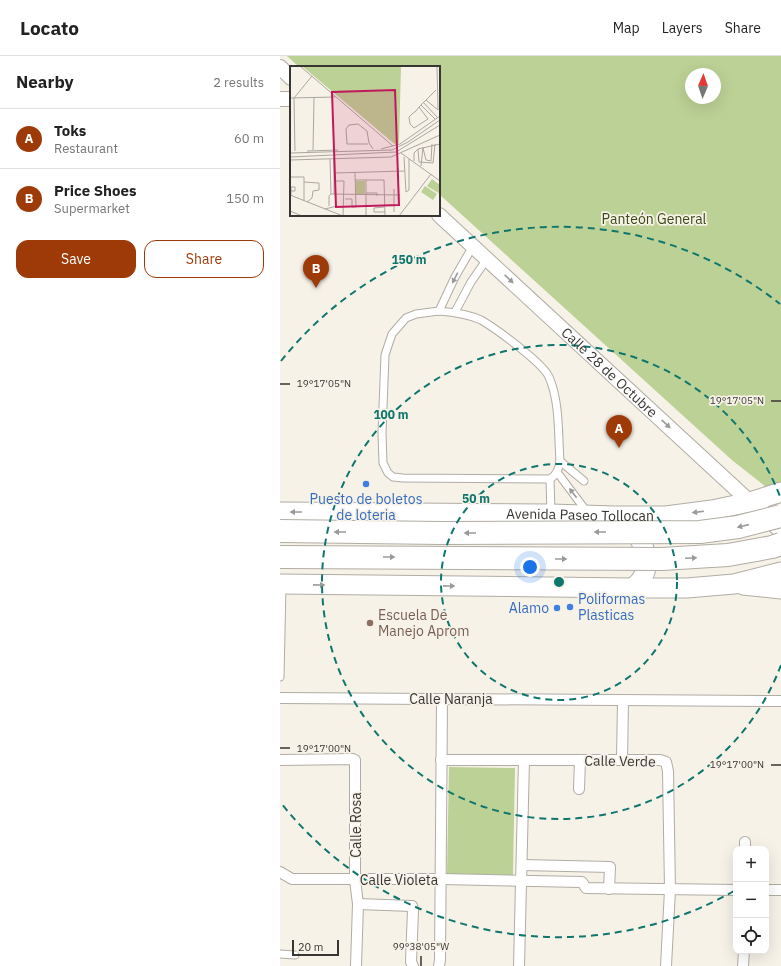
<!DOCTYPE html>
<html lang="en">
<head>
<meta charset="utf-8">
<style>
	:root { --surface:#fff; --page:#f6f6f6; --text:#222; --muted:#767676; --line:#e0e0e0; --accent:#9e3a07 }
	body { margin:0; font-family:"IBM Plex Sans",sans-serif; background:var(--page); color:var(--text) }
	.controls { position:absolute; right:12px; bottom:12px; display:grid; overflow:hidden; border-radius:8px; box-shadow:0 4px 16px #0002 }
	.controls button { width:36px; height:36px; display:grid; place-items:center; padding:0; border:0; border-bottom:1px solid var(--line); background:var(--surface); color:var(--text); font:20px sans-serif }
	.compass { position:absolute; left:405px; top:12px; width:36px; height:36px; border-radius:50%; background:var(--surface); box-shadow:0 4px 16px #0002; rotate:2deg }
	.scale { position:absolute; left:12px; bottom:10px; width:47px; box-sizing:border-box; padding-left:4px; border:2px solid #383633; border-top:0; font-size:11px; line-height:14px; white-space:nowrap; color:#383633; -webkit-text-stroke:3px #f7f2e8; paint-order:stroke }
	.you { position:absolute; left:250px; top:511px; width:14px; height:14px; margin:-10px; border:3px solid #fff; border-radius:50%; background:#1a73e8; box-shadow:0 0 0 6px #1a73e833 }
	.badge { display:grid; place-items:center; width:26px; height:26px; border-radius:50%; background:var(--accent); color:#fff; font-size:13px; font-weight:700 }
	.pin { position:absolute; translate:-50% -33px; filter:drop-shadow(0 1px 2px #0008) }
	.pin::after { content:''; position:absolute; top:21px; width:14px; height:12px; background:inherit; clip-path:polygon(0 0,100% 0,50% 100%) }
	.list { margin:0; padding:0; list-style:none }
	h2 { display:flex; justify-content:space-between; align-items:center; height:52px; margin:0; padding:0 16px; font-size:17px }
	h2 small { font-size:13px; font-weight:400; color:var(--muted) }
	.list li { display:grid; grid-template-columns:26px 1fr auto; gap:12px; align-items:center; box-sizing:border-box; height:60px; padding:0 16px; border-top:1px solid var(--line) }
	.list b { display:block; font-size:15px; white-space:nowrap }
	.list p { margin:0; font-size:13px; white-space:nowrap; color:var(--muted) }
	.list em { font-size:13px; font-style:normal; color:var(--muted) }
	.actions { display:flex; gap:8px; padding:12px 16px }
	.actions a { flex:1; padding:9px 0; border:1px solid var(--accent); border-radius:12px; text-align:center; font-size:14px; color:var(--accent) }
	.actions .main { background:var(--accent); color:#fff }
	.icon { flex:none; width:22px; height:22px; fill:none; stroke:currentColor; stroke-width:2; stroke-linecap:round; stroke-linejoin:round }
	.map { position:relative; flex:none; width:501px; height:910px; overflow:hidden }
	header { display:flex; align-items:center; gap:24px; box-sizing:border-box; height:56px; padding:0 20px; background:var(--surface); border-bottom:1px solid var(--line) }
	header strong { font-size:19px }
	nav { display:flex; gap:22px; margin-inline-start:auto; font-size:14px }
	main { display:flex }
	aside { flex:1; background:var(--surface) }
	.map>svg:first-child { display:block }
</style>
</head>
<body>
<header>
<strong>Locato</strong>
<nav><a>Map</a><a>Layers</a><a>Share</a></nav>
</header>
<main>
<aside>
<h2>Nearby<small>2 results</small></h2>
<ul class="list">
<li><span class="badge">A</span><div><b>Toks</b><p>Restaurant</p></div><em>60 m</em></li>
<li><span class="badge">B</span><div><b>Price Shoes</b><p>Supermarket</p></div><em>150 m</em></li>
</ul>
<div class="actions"><a class="main">Save</a><a>Share</a></div>
</aside>
<div class="map">
<svg width="501" height="910" viewBox="0 0 501 910">
	<rect width="100%" height="100%" fill="#f7f2e8"/>
	<g fill="#bcd195" fill-rule="evenodd">
		<path d="M 7,0 L 501,0 L 501,430 L 490,434 L 453,405 L 159,138 L 159,11 L 19,11 ZM 411,18 L 435,18 L 435,42 L 411,42 Z"/>
		<path d="M 169,711 L 235,712 L 233,819 L 167,818 Z"/>
	</g>
	<g fill="none" stroke-linecap="round" stroke-linejoin="round">
		<g stroke="#b1aca4" stroke-width="9">
			<g id="service">
				<path d="M 159,255 C 172,256 188,258 201,264 C 215,272 263,307 269,321 C 280,346 278,378 280,405 C 279,413 277,419 270,423 L 123,422 L 113,421 L 108,417 L 103,407 L 102,377 L 105,299 L 112,278 L 126,262 L 136,258 Z"/>
				<path d="M 159,255 L 175,221 L 193,190"/>
				<path d="M 175,256 L 191,226 L 207,203"/>
				<path d="M 280,405 L 304,425"/>
				<path d="M 277,416 L 307,456"/>
				<path d="M 270,423 L 271,457"/>
				<path d="M 0,621 L 2,530"/>
				<path d="M 0,898 L 15,899"/>
			</g>
		</g>
		<g stroke="#b1aca4" stroke-width="12">
			<g id="pedestrian">
				<path d="M 0,642 L 501,645"/>
				<path d="M 0,704 L 73,703 L 75,704 L 75,824 L 78,848 L 76,910"/>
				<path d="M 161,704 L 380,704 L 386,706 L 388,715 L 390,834 L 386,910"/>
				<path d="M 342,704 L 343,645"/>
				<path d="M 299,733 L 300,704"/>
				<path d="M 465,793 L 465,786"/>
				<path d="M 242,809 L 330,811 L 329,833"/>
				<path d="M 0,816 L 12,823 L 161,823 L 302,826 L 306,832 L 456,834"/>
				<path d="M 486,834 L 501,834"/>
				<path d="M 78,848 L 132,850 L 133,854 L 131,906 L 133,910"/>
				<path d="M 159,910 L 160,904 L 162,643"/>
				<path d="M 239,910 L 244,704"/>
				<path d="M 463,910 L 464,895"/>
			</g>
		</g>
		<g stroke="#b1aca4" stroke-width="16">
			<g id="minor">
				<path d="M 0,11 L 11,22"/>
				<path d="M 0,43 L 11,43"/>
				<path id="s1" d="M 159,159 L 470,446"/>
			</g>
		</g>
		<g stroke="#b1aca4" stroke-width="19">
			<path id="tertiary" d="M 470,446 L 501,473"/>
		</g>
		<g stroke="#b1aca4" stroke-width="21">
			<g id="secondary">
				<path id="s2" d="M 0,456 L 271,458 L 335,460 L 386,460 L 432,454 L 470,446 L 501,436"/>
				<path d="M 347,467 C 365,482 377,517 352,532"/>
				<path d="M 0,528 L 352,532 L 407,532 L 454,528 L 501,516"/>
				<path d="M 463,529 L 501,533"/>
			</g>
		</g>
		<use href="#service" stroke="#fff" stroke-width="7"/>
		<use href="#pedestrian" stroke="#fff" stroke-width="10"/>
		<use href="#minor" stroke="#fff" stroke-width="14"/>
		<use href="#tertiary" stroke="#fff" stroke-width="17"/>
		<use href="#secondary" stroke="#fff" stroke-width="19"/>
		<g stroke="#b1aca4" stroke-width="24" stroke-linecap="butt">
			<g id="trunk-bridge">
				<path d="M 0,475 L 162,477 L 420,476 L 458,471 L 501,460"/>
				<path d="M 0,501 L 382,503 L 448,499 L 492,491 L 501,488"/>
			</g>
		</g>
		<use href="#trunk-bridge" stroke="#fff" stroke-width="22"/>
	</g>
	<defs><path id="oneway-solid" d="M-6-.8H1V-3.2L6.5 0L1 3.2V.8H-6Z"/></defs>
	<g fill="#9c9a99">
		<use href="#oneway-solid" transform="translate(175 222) rotate(117)"/>
		<use href="#oneway-solid" transform="translate(229 223) rotate(43)"/>
		<use href="#oneway-solid" transform="translate(386 368) rotate(43)"/>
		<use href="#oneway-solid" transform="translate(293 437) rotate(-127)"/>
		<use href="#oneway-solid" transform="translate(16 456) rotate(-180)"/>
		<use href="#oneway-solid" transform="translate(418 456) rotate(173)"/>
		<use href="#oneway-solid" transform="translate(463 470) rotate(167)"/>
		<use href="#oneway-solid" transform="translate(60 476) rotate(-180)"/>
		<use href="#oneway-solid" transform="translate(320 476) rotate(180)"/>
		<use href="#oneway-solid" transform="translate(190 477) rotate(180)"/>
		<use href="#oneway-solid" transform="translate(109 501)"/>
		<use href="#oneway-solid" transform="translate(411 502) rotate(-3)"/>
		<use href="#oneway-solid" transform="translate(281 503)"/>
		<use href="#oneway-solid" transform="translate(39 529) rotate(1)"/>
		<use href="#oneway-solid" transform="translate(169 530) rotate(1)"/>
	</g>
	<path fill="none" stroke="#383633" stroke-width="1.5" d="M 0,328 L 10,328M 491,345 L 501,345M 0,692 L 10,692M 491,709 L 501,709M 141,910 L 141,900"/>
	<g fill="none" stroke="#0f766e" stroke-width="2" stroke-dasharray="7 5">
		<circle cx="279" cy="526" r="118"/>
		<path d="M501 609A237 237 0 1 1 501 443"/>
		<path d="M454 835A355 355 0 0 1 1 747M1 305A355 355 0 0 1 500 248"/>
	</g>
	<g fill="#3f7fe0" stroke="#f7f2e8" stroke-width="1.5">
		<circle cx="86" cy="428" r="4"/>
		<circle cx="290" cy="551" r="4"/>
		<circle cx="277" cy="552" r="4"/>
	</g>
	<circle fill="#8d6e63" stroke="#f7f2e8" stroke-width="1.5" cx="90" cy="567" r="4"/>
	<g text-anchor="middle" dominant-baseline="central" stroke-width="3.5" stroke-linejoin="round" paint-order="stroke">
		<g font-size="14" fill="#394916" stroke="#f7f2e8">
			<text x="374" y="163">Panteón General</text>
		</g>
		<g font-size="14" fill="#383633" stroke="#f7f2e8">
			<text stroke="none"><textPath href="#s1" startOffset="232">Calle 28 de Octubre</textPath></text>
			<text stroke="none"><textPath href="#s2" startOffset="300">Avenida Paseo Tollocan</textPath></text>
			<text x="171" y="643">Calle Naranja</text>
			<text transform="translate(340 705) rotate(1)">Calle Verde</text>
			<text transform="translate(76 769) rotate(-90)">Calle Rosa</text>
			<text x="119" y="824">Calle Violeta</text>
		</g>
		<g font-size="14" fill="#366cbe" stroke="#f7f2e8">
			<text x="86" y="443">Puesto de boletos<tspan x="86" dy="16">de loteria</tspan></text>
			<text x="298" y="543" text-anchor="start">Poliformas<tspan x="298" dy="16">Plasticas</tspan></text>
			<text x="269" y="552" text-anchor="end">Alamo</text>
		</g>
		<g font-size="14" fill="#785e54" stroke="#f7f2e8" text-anchor="start">
			<text x="98" y="559">Escuela De<tspan x="98" dy="16">Manejo Aprom</tspan></text>
		</g>
	</g>
	<g transform="translate(10 10)">
		<rect width="150" height="150" fill="#f7f2e8"/>
		<path d="M 12,0 L 111,0 L 109,77 L 106,79 L 101,75 ZM 142,113 L 150,119 L 150,128 L 137,120 ZM 66,115 L 75,115 L 75,129 L 66,129 ZM 135,120 L 147,128 L 143,134 L 131,126 Z" fill="#bcd195"/>
		<path fill="none" stroke="#aba7a0" stroke-width="1" d="M 10,0 L 103,80M 0,32 L 45,31M 136,34 L 148,44 L 147,0M 133,36 L 148,52M 131,39 L 145,53M 129,41 L 138,53 L 124,62 L 120,58 L 119,51 L 122,48 L 126,45 L 129,41 L 146,24M 78,78 L 57,78 L 56,63 L 59,59 L 68,58 L 77,65 L 79,77 L 83,83M 133,82 L 136,94 L 141,95 L 142,78M 91,83 L 110,78 L 150,50M 128,83 L 129,96 L 143,97 L 145,78M 23,84 L 24,32M 5,85 L 4,32 L 22,10M 17,85 L 48,84M 0,87 L 102,84 L 118,76 L 150,54M 111,87 L 150,115M 0,91 L 106,86 L 150,59M 114,91 L 116,126 L 119,124 L 119,93M 40,93 L 41,128M 0,94 L 101,91 L 150,69M 124,95 L 124,87 L 128,83 L 150,78M 131,100 L 133,81M 44,107 L 115,105M 0,111 L 14,111 L 14,135M 65,114 L 94,114 L 95,150M 76,114 L 76,150M 45,115 L 54,115 L 53,150M 14,116 L 29,117 L 29,124 L 23,125 L 22,132 L 17,136M 104,123 L 104,146M 76,127 L 87,127 L 87,130M 41,128 L 110,129M 44,128 L 44,93M 0,129 L 53,150M 1,129 L 1,121 L 5,121 L 5,125 L 1,125M 55,133 L 62,133 L 62,141 L 66,141 L 65,107M 39,140 L 39,130 L 41,128M 94,141 L 84,142 L 84,146 L 95,146M 35,143 L 47,140M 0,145 L 12,150M 109,150 L 141,108"/>
		<path fill="#c2185b" fill-opacity="0.15" stroke="#c2185b" stroke-width="2" d="M 105,24 L 109,139 L 46,141 L 42,26 Z"/>
		<rect width="150" height="150" fill="none" stroke="#383633" stroke-width="2"/>
	</g>
	<g font-size="10" text-anchor="middle" fill="#383633" stroke="#f7f2e8" stroke-width="3.5" stroke-linejoin="round" paint-order="stroke">
		<text x="44" y="331">19°17'05"N</text>
		<text x="457" y="348">19°17'05"N</text>
		<text x="44" y="696">19°17'00"N</text>
		<text x="457" y="712">19°17'00"N</text>
		<text x="141" y="894">99°38'05"W</text>
	</g>
	<circle cx="279" cy="526" r="6" fill="#0f766e" stroke="#f7f2e8" stroke-width="2"/>
	<g font-size="12" text-anchor="middle" font-weight="bold" fill="#0f766e" stroke="#f7f2e8" stroke-width="3.5" stroke-linejoin="round" paint-order="stroke">
		<text x="129" y="208">150 m</text>
		<text x="111" y="363">100 m</text>
		<text x="196" y="447">50 m</text>
	</g>
</svg>
<div class="controls">
<button>+</button>
<button>−</button>
<button><svg class="icon" aria-label="locate" viewBox="0 0 24 24"><circle cx="12" cy="12" r="6"/><path d="M12 2v4M12 18v4M2 12h4M18 12h4"/></svg></button>
</div>
<svg class="compass" viewBox="-18 -18 36 36"><path d="M0-13l5 13h-10z" fill="#e53935"/><path d="M0 13l5-13h-10z" fill="#767676"/></svg>
<div class="scale">20 m</div>
<div class="you"></div>
<div class="pin badge" style="left:339px;top:392px">A</div>
<div class="pin badge" style="left:36px;top:232px">B</div>
</div>
</main>
</body>
</html>
